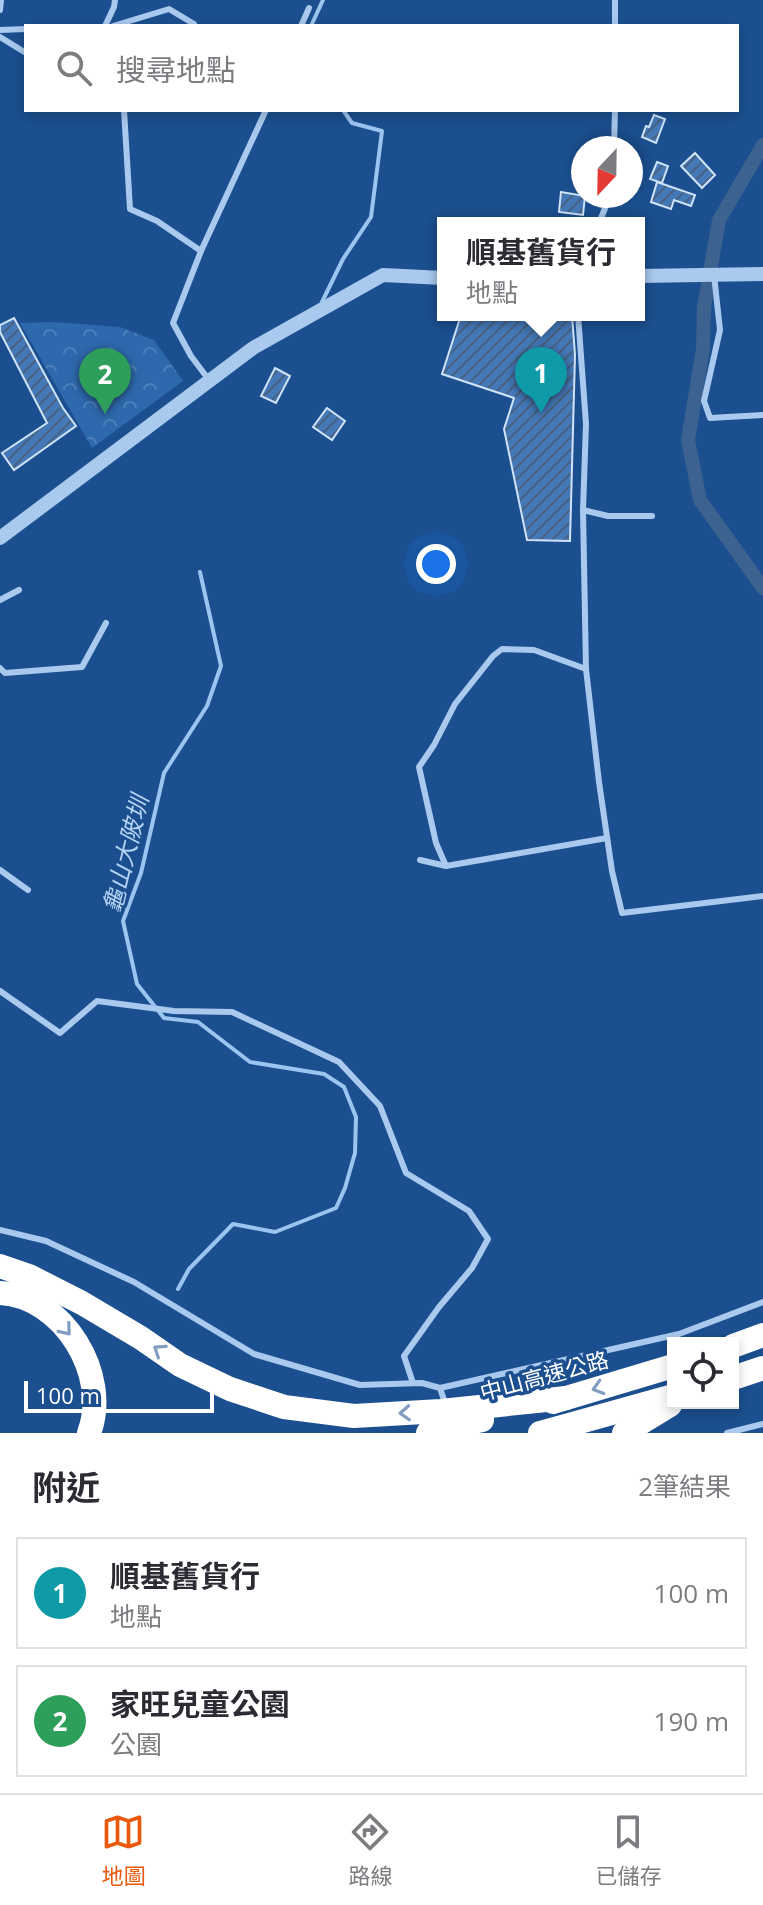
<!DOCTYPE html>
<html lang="zh-TW">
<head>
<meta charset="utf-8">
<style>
	:root { --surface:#fff; --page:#f2f2f3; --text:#2b2b33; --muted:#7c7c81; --line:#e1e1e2; --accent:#ea580c }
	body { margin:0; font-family:"Open Sans","Noto Sans TC",sans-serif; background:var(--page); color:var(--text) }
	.controls { position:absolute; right:24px; bottom:24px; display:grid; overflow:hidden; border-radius:0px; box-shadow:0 4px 12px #0003 }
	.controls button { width:72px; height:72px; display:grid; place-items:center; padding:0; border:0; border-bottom:2px solid var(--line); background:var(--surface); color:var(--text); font:40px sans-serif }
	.compass { position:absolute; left:571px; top:136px; width:72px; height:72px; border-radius:50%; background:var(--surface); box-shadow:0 4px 12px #0003; rotate:202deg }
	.scale { position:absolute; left:24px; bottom:20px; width:190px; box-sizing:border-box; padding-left:8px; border:4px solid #fff; border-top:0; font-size:22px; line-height:28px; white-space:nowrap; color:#fff; -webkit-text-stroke:6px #1b4f8f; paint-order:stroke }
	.you { position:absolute; left:436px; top:564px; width:28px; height:28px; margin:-20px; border:6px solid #fff; border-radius:50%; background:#1a73e8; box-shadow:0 0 0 12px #1a73e833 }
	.badge { display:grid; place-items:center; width:52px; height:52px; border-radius:50%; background:var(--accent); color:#fff; font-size:26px; font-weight:700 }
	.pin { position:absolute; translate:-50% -66px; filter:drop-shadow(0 2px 4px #0008) }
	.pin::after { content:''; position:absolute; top:42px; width:28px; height:24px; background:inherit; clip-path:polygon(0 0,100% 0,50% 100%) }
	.popup { position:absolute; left:437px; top:217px; width:208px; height:104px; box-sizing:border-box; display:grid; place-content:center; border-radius:0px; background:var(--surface); filter:drop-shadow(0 2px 6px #0005); font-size:26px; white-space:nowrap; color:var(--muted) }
	.popup b { font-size:30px; color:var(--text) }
	.popup::after { content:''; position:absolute; left:50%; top:100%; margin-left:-16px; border:16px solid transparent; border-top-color:var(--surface) }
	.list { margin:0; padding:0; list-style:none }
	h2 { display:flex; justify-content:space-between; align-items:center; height:104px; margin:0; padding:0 32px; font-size:34px }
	h2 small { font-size:26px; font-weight:400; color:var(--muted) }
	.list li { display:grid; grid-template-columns:52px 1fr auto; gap:24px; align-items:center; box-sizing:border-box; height:112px; margin:0 16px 16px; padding:0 16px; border:2px solid var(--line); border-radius:0px }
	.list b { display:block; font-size:30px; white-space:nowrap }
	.list p { margin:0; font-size:26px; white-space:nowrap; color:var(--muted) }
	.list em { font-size:26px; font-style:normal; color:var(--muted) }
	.icon { flex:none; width:44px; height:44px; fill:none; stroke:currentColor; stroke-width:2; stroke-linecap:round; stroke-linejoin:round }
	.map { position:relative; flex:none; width:763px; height:1433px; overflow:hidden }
	.search { position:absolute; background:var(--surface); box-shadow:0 4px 12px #0003; left:24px; right:24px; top:24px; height:88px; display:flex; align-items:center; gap:20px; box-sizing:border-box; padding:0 28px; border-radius:0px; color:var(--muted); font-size:30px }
	.sheet { height:360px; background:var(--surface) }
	nav { display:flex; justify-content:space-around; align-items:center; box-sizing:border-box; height:112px; border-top:2px solid var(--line); background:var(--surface); font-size:22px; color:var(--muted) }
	nav a { display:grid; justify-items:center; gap:4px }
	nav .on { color:var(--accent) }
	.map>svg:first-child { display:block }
</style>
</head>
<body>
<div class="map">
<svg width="763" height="1433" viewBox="0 0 763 1433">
	<defs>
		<pattern id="forest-crowns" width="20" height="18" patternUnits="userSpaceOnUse" patternTransform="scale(2)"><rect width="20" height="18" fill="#2e69ad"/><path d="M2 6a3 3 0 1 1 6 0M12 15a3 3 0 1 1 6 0" fill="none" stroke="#4d80b9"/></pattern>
		<pattern id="building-hatch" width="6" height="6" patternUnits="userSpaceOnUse" patternTransform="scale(2)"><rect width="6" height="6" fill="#4478b7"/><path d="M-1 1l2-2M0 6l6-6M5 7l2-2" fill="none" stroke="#486282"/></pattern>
	</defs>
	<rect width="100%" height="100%" fill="#1b4f8f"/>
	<path fill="url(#forest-crowns)" d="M 54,322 L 120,327 L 154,340 L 183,381 L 92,448 L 20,323 Z"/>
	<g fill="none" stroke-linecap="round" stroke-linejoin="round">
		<g stroke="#9cc4f0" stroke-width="4">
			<path d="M 311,26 L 323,0"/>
			<path d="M 322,302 L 343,259 L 371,217 L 382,131 L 352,123 L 343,110"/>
			<path d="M 178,1289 L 189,1269 L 233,1224 L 275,1232 L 336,1208 L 345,1188 L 355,1153 L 356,1117 L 344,1087 L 324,1074 L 250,1062 L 198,1022 L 164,1018 L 137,984 L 123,921 L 141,873 L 164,773 L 207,706 L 221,666 L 200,572"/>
		</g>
		<path stroke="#3c6290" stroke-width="14" d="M 763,145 L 719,220 L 704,307 L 703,349 L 688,440 L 700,500 L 763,588"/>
	</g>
	<g fill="url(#building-hatch)" stroke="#cfe3fa" stroke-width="2">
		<path d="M 654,115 L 665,119 L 656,143 L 642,137 L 646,126 L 649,127 Z"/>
		<path d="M 695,153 L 715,175 L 702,188 L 681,166 Z"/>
		<path d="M 657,162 L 668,166 L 662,183 L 650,179 Z"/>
		<path d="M 657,182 L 695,195 L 691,206 L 674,200 L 671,209 L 651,202 Z"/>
		<path d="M 561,192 L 585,196 L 583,215 L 559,212 Z"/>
		<path d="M 461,315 L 572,315 L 575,355 L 570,541 L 527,540 L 504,429 L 514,398 L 442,374 Z"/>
		<path d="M 14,318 L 63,408 L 76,426 L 14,470 L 2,453 L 47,423 L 0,332 L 0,325 Z"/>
		<path d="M 275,368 L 290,376 L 276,403 L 261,396 Z"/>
		<path d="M 327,408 L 345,421 L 332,440 L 313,427 Z"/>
	</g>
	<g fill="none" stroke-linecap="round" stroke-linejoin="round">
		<g stroke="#a9c9ee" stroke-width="6">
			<path d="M 615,0 L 615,26"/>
			<path d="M 0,10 L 1,0"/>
			<path d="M 105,26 L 114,7 L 115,0"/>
			<path d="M 113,26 L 169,9 L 194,24"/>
			<path d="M 301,26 L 309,8"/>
			<path d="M 0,30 L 26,29"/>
			<path d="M 0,37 L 26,53"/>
			<path d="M 124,110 L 130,209 L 157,221 L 201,251"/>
			<path d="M 614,148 L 615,110"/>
			<path d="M 599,223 L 610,196"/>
			<path d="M 714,275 L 720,330 L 704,401 L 710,418 L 763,415"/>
			<path d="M 578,315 L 586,424 L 583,510 L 586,669 L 599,782 L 612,871 L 622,913 L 763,896"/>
			<path d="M 209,380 L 191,356 L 173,323 L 201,251 L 266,110"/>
			<path d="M 583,510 L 608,516 L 652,516"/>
			<path d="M 0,600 L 19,590"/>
			<path d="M 0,668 L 5,673 L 82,667 L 106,623"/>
			<path d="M 586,669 L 534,650 L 502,649 L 493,656 L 455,704 L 434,745 L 419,767 L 436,843 L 446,866 L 607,838"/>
			<path d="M 420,860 L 446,866"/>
			<path d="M 0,870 L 28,890"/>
			<path d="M 0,991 L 60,1033 L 97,1001 L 174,1011 L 232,1012 L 339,1062 L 380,1106 L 406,1173 L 469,1211 L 488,1239 L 472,1268 L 439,1307 L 404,1356 L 413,1383"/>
			<path d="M 0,1230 L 46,1241 L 134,1282 L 254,1354 L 360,1385 L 422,1383 L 440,1388 L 444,1400"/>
			<path d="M 440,1388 L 679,1334 L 763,1302"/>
			<path d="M 727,1433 L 763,1424"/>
		</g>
		<g stroke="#a9c9ee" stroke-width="14">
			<path d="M 639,276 L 763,274"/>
			<path d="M 0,538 L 253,348 L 383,275 L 443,278"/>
		</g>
		<g stroke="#fff" stroke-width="24">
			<path d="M 0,1266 L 29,1276 L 82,1303 L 141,1338 L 180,1365 L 230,1389 L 284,1407 L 354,1416 L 441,1411 L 566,1398"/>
			<path d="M 0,1293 C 63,1296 111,1375 89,1433"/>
			<path d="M 733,1346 L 763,1335"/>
			<path d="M 733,1378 L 763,1368"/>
			<path d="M 553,1402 L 673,1366"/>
			<path d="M 428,1433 L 482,1420"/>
			<path d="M 540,1433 L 673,1396"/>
			<path d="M 624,1433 L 670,1405"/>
		</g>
	</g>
	<defs><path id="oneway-chevron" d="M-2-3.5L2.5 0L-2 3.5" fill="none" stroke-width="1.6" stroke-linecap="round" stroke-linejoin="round" transform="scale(2)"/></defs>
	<g stroke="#829ec1">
		<use href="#oneway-chevron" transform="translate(66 1330) rotate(50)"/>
		<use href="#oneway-chevron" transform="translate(159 1350) rotate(-146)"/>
		<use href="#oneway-chevron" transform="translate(598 1388) rotate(163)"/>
		<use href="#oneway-chevron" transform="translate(405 1413) rotate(177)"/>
	</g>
	<g text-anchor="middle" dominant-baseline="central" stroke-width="7" stroke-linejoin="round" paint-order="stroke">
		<g font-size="22" fill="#fff" stroke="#1b4f8f">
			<text transform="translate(544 1375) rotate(-15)">中山高速公路</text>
		</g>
		<g font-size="24" font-style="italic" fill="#b5d3f5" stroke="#1b4f8f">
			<text transform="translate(125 854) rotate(-76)">龜山大陂圳</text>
		</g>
	</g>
</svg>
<div class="controls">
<button><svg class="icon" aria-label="locate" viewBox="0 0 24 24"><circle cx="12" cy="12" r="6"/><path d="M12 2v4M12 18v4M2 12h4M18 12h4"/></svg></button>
</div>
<svg class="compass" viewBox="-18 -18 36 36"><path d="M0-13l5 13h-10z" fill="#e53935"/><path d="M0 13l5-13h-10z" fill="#7c7c81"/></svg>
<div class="scale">100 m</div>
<div class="you"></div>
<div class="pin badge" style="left:541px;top:413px;background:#0f9aa8">1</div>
<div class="popup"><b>順基舊貨行</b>地點</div>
<div class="pin badge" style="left:105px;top:414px;background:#2e9e5b">2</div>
<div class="search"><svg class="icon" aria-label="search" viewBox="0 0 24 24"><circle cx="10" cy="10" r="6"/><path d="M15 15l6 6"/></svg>搜尋地點</div>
</div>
<section class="sheet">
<h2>附近<small>2筆結果</small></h2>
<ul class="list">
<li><span class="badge" style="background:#0f9aa8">1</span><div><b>順基舊貨行</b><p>地點</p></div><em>100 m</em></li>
<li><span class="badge" style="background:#2e9e5b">2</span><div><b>家旺兒童公園</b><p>公園</p></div><em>190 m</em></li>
</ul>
</section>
<nav>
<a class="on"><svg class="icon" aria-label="map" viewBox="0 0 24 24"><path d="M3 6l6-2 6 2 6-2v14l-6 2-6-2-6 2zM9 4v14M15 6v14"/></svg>地圖</a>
<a><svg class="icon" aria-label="directions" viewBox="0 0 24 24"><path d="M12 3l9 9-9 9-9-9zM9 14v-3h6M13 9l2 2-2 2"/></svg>路線</a>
<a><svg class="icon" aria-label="saved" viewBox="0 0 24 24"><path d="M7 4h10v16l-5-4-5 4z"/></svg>已儲存</a>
</nav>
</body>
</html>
